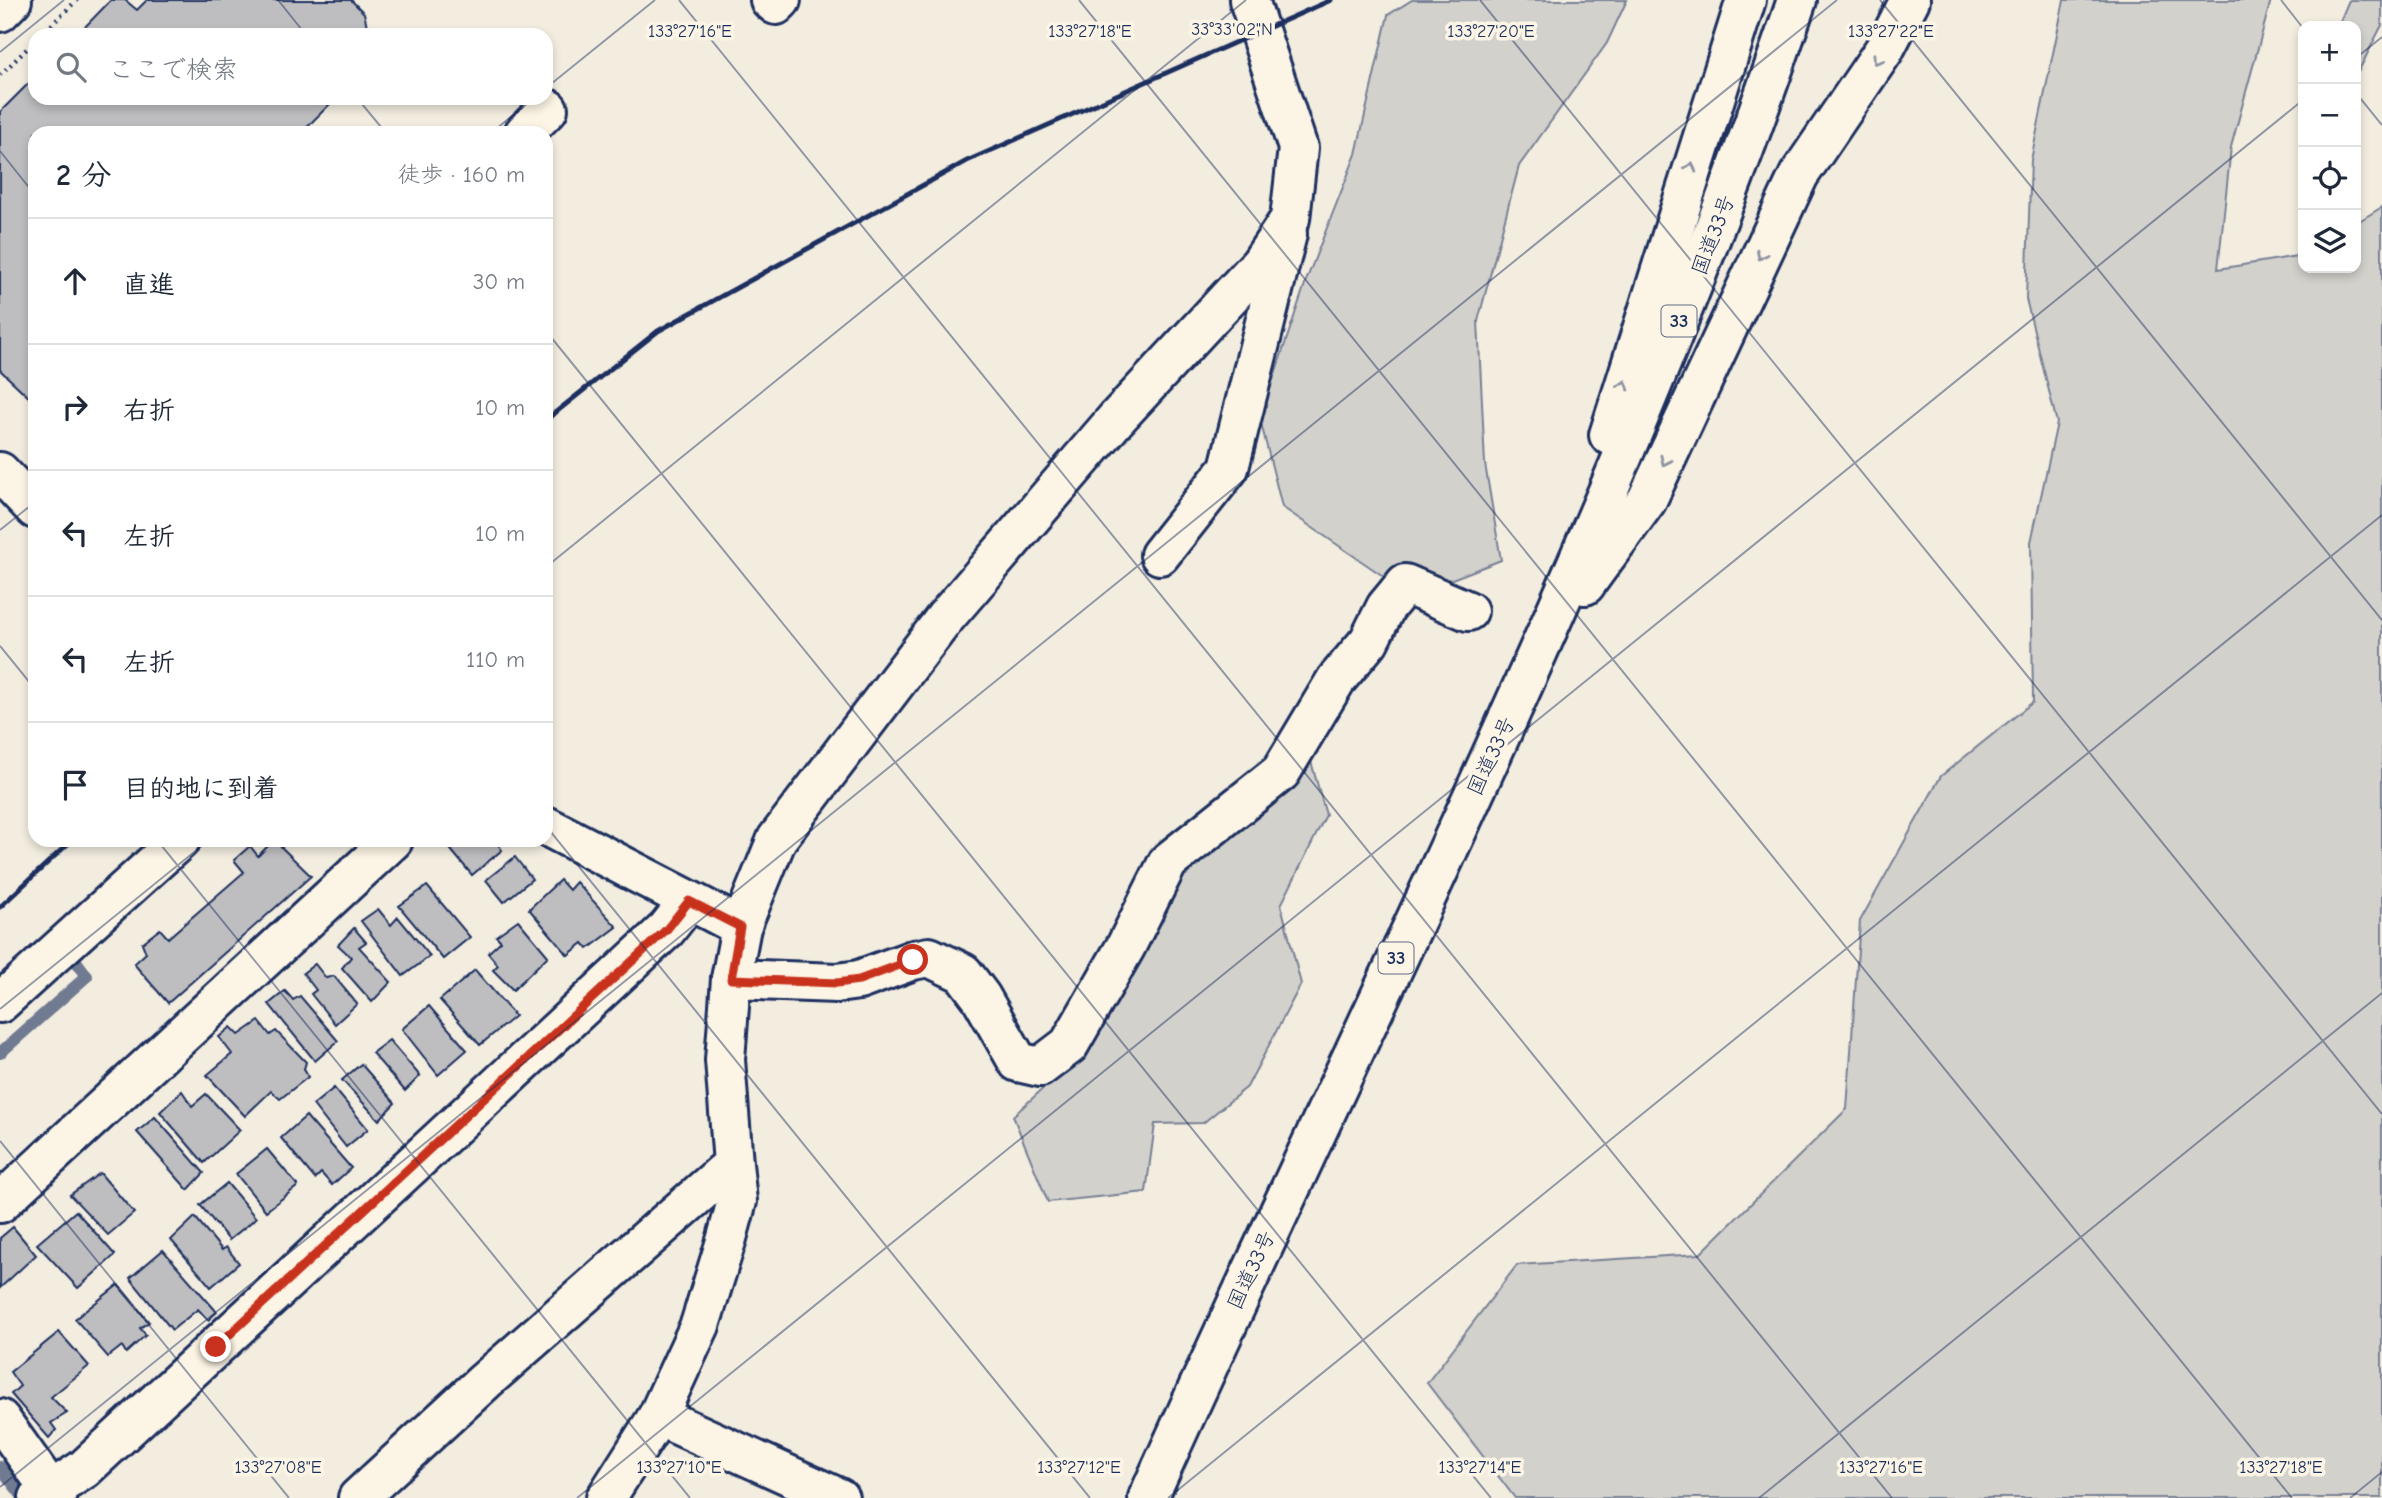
<!DOCTYPE html>
<html lang="ja">
<head>
<meta charset="utf-8">
<style>
	:root { --surface:#fff; --page:#f6f6f7; --text:#1f2937; --muted:#747a83; --line:#e0e1e3 }
	body { margin:0; font-family:"Comic Neue","Klee One",sans-serif; background:var(--page); color:var(--text) }
	.controls { position:absolute; right:21px; top:21px; display:grid; overflow:hidden; border-radius:14px; box-shadow:0 4px 10px #0003 }
	.controls button { width:63px; height:63px; display:grid; place-items:center; padding:0; border:0; border-bottom:2px solid var(--line); background:var(--surface); color:var(--text); font:35px sans-serif }
	.stop { position:absolute; width:21px; height:21px; margin:-16px; border:5px solid #c8321e; border-radius:50%; background:#fff }
	.stop.end { background:#c8321e; border-color:#fff; box-shadow:0 2px 7px #0008 }
	.list { margin:0; padding:0; list-style:none }
	h2 { display:flex; justify-content:space-between; align-items:center; height:91px; margin:0; padding:0 28px; font-size:30px }
	h2 small { font-size:23px; font-weight:400; color:var(--muted) }
	.list li { display:grid; grid-template-columns:46px 1fr auto; gap:21px; align-items:center; box-sizing:border-box; height:126px; padding:0 28px; border-top:2px solid var(--line) }
	.list b { display:block; font-size:26px; white-space:nowrap }
	.list em { font-size:23px; font-style:normal; color:var(--muted) }
	.icon { flex:none; width:38px; height:38px; fill:none; stroke:currentColor; stroke-width:2; stroke-linecap:round; stroke-linejoin:round }
	.map { position:relative; flex:none; width:2382px; height:1498px; overflow:hidden }
	.search { position:absolute; background:var(--surface); box-shadow:0 4px 10px #0003; left:28px; top:28px; width:525px; height:77px; display:flex; align-items:center; gap:18px; box-sizing:border-box; padding:0 24px; border-radius:21px; color:var(--muted); font-size:26px }
	.panel { position:absolute; background:var(--surface); box-shadow:0 4px 10px #0003; left:28px; top:126px; width:525px; height:721px; border-radius:21px }
	.map>svg:first-child { display:block }
</style>
</head>
<body>
<div class="map">
<svg width="2382" height="1498" viewBox="0 0 2382 1498">
	<rect width="100%" height="100%" fill="#f3ede0"/>
	<filter id="ink" filterUnits="userSpaceOnUse"><feTurbulence type="fractalNoise" baseFrequency=".0143" numOctaves="2"/><feDisplacementMap in="SourceGraphic" scale="14" xChannelSelector="R" yChannelSelector="G"/><feConvolveMatrix kernelMatrix="1 2 1 2 8 2 1 2 1" color-interpolation-filters="sRGB"/></filter>
	<g filter="url(#ink)">
		<g fill="#d3d1cc" stroke="#778095" stroke-width="2">
			<path d="M 1412,0 L 1627,0 L 1607,43 L 1519,166 L 1478,321 L 1485,464 L 1501,560 L 1411,595 L 1282,507 L 1260,419 L 1306,281 L 1356,154 L 1388,15 Z"/>
			<path d="M 2064,0 L 2271,0 L 2231,147 L 2218,269 L 2303,255 L 2303,268 L 2356,268 L 2356,223 L 2382,207 L 2382,1498 L 1515,1498 L 1427,1383 L 1517,1265 L 1700,1254 L 1847,1109 L 1860,921 L 1941,776 L 2033,702 L 2031,542 L 2057,423 L 2026,299 L 2031,160 Z"/>
			<path d="M 2349,0 L 2382,0 L 2382,25 L 2356,76 L 2356,26 L 2338,26 Z"/>
			<path d="M 1305,740 L 1326,815 L 1281,905 L 1301,984 L 1247,1087 L 1203,1123 L 1155,1124 L 1146,1192 L 1048,1202 L 1013,1116 L 1094,1042 L 1177,863 Z"/>
		</g>
		<g fill="none" stroke-linecap="round" stroke-linejoin="round">
			<g stroke="#707a91" stroke-width="12">
				<path d="M 0,1053 L 87,976 L 76,961"/>
				<path d="M 0,1467 L 24,1498"/>
			</g>
		</g>
		<g fill="#bebec0" stroke="#1b2f5e" stroke-width="2">
			<path d="M 111,0 L 125,0 L 137,10 L 147,0 L 351,0 L 364,13 L 369,35 L 77,35 Z"/>
			<path d="M 35,77 L 35,98 L 336,98 L 301,133 L 35,133 L 35,397 L 32,400 L 0,370 L 0,112 Z"/>
			<path d="M 274,840 L 311,876 L 168,1003 L 134,964 L 146,953 L 142,943 L 160,929 L 168,938 L 244,872 L 234,860 L 250,846 L 258,856 Z"/>
			<path d="M 454,840 L 495,840 L 502,850 L 472,875 L 451,850 L 457,844 Z"/>
			<path d="M 515,857 L 532,879 L 504,902 L 486,880 Z"/>
			<path d="M 560,880 L 569,890 L 576,882 L 617,927 L 588,949 L 583,943 L 568,955 L 529,909 Z"/>
			<path d="M 427,886 L 470,937 L 443,959 L 399,906 Z"/>
			<path d="M 378,909 L 391,925 L 398,917 L 430,956 L 403,976 L 361,921 Z"/>
			<path d="M 518,920 L 548,956 L 513,990 L 493,970 L 498,965 L 488,953 L 501,941 L 496,936 Z"/>
			<path d="M 354,928 L 366,942 L 359,947 L 391,982 L 372,1002 L 342,968 L 351,957 L 338,945 Z"/>
			<path d="M 315,964 L 326,978 L 334,976 L 357,1004 L 335,1024 L 311,994 L 316,990 L 303,973 Z"/>
			<path d="M 475,970 L 515,1016 L 480,1045 L 440,1000 Z"/>
			<path d="M 285,991 L 293,1000 L 300,996 L 338,1041 L 315,1061 L 269,1004 Z"/>
			<path d="M 429,1006 L 467,1050 L 438,1075 L 402,1029 Z"/>
			<path d="M 259,1021 L 270,1035 L 276,1031 L 306,1062 L 304,1069 L 308,1077 L 280,1099 L 271,1091 L 245,1116 L 207,1075 L 232,1054 L 219,1037 L 231,1027 L 239,1035 Z"/>
			<path d="M 389,1040 L 420,1076 L 405,1091 L 372,1053 Z"/>
			<path d="M 361,1064 L 395,1103 L 379,1120 L 342,1080 Z"/>
			<path d="M 334,1088 L 368,1129 L 346,1147 L 313,1105 Z"/>
			<path d="M 182,1091 L 192,1106 L 206,1094 L 240,1130 L 204,1163 L 160,1112 Z"/>
			<path d="M 306,1116 L 351,1168 L 332,1185 L 321,1173 L 315,1179 L 281,1138 Z"/>
			<path d="M 155,1117 L 204,1173 L 188,1190 L 137,1132 Z"/>
			<path d="M 267,1149 L 298,1186 L 266,1211 L 236,1174 Z"/>
			<path d="M 100,1173 L 134,1213 L 108,1235 L 70,1195 Z"/>
			<path d="M 227,1183 L 256,1218 L 229,1240 L 200,1205 Z"/>
			<path d="M 76,1211 L 115,1255 L 78,1288 L 37,1244 Z"/>
			<path d="M 195,1217 L 222,1250 L 226,1247 L 239,1263 L 211,1287 L 171,1240 Z"/>
			<path d="M 13,1227 L 36,1255 L 0,1288 L 0,1238 Z"/>
			<path d="M 163,1250 L 217,1312 L 208,1320 L 198,1309 L 172,1330 L 130,1278 Z"/>
			<path d="M 118,1285 L 149,1322 L 140,1328 L 146,1335 L 126,1353 L 122,1346 L 108,1357 L 75,1319 Z"/>
			<path d="M 59,1332 L 89,1366 L 51,1397 L 67,1413 L 51,1423 L 56,1430 L 49,1438 L 11,1394 L 20,1386 L 10,1372 Z"/>
		</g>
		<g fill="none" stroke-linecap="round" stroke-linejoin="round">
			<g stroke="#1b2f5e" stroke-width="44">
				<g id="minor">
					<path d="M 770,0 L 776,5 L 781,0"/>
					<path d="M 524,133 L 548,109"/>
					<path d="M 0,472 L 35,509"/>
					<path d="M 1160,555 L 1229,468 L 1287,234"/>
					<path d="M 546,826 L 741,927"/>
					<path d="M 731,979 L 837,983 L 859,980 L 913,960 L 929,957 L 963,973 L 981,997 L 1018,1062 L 1040,1067 L 1069,1045 L 1126,946 L 1168,862 L 1281,772 L 1336,680 L 1369,641 L 1386,607 L 1405,584 L 1468,611"/>
					<path d="M 0,1003 L 180,840"/>
					<path d="M 0,1203 L 393,840"/>
					<path d="M 658,1416 L 700,1325 L 727,1238 L 737,1201 L 733,1164"/>
					<path d="M 0,1419 L 56,1498"/>
					<path d="M 39,1498 L 84,1469 L 667,929 L 689,901"/>
					<path d="M 358,1498 L 485,1381 L 733,1164 L 725,1060 L 731,979 L 741,927 L 777,839 L 945,618 L 1116,419 L 1260,264 L 1290,219 L 1298,148 L 1249,0"/>
					<path d="M 606,1498 L 658,1416 L 839,1498"/>
				</g>
			</g>
			<g stroke="#1b2f5e" stroke-width="44">
				<g id="highway">
					<path d="M 0,12 L 12,0"/>
					<path d="M 1609,435 L 1746,0"/>
					<path d="M 1585,585 L 1647,500 L 1799,175 L 1884,50 L 1910,0"/>
					<path d="M 1148,1498 C 1371,1002 1623,516 1797,0"/>
				</g>
			</g>
			<g stroke="#1b2f5e" stroke-width="4.5" stroke-dasharray="2 5" stroke-linecap="butt">
				<path d="M 41,35 L 77,0"/>
				<path d="M 0,75 L 35,41"/>
			</g>
			<use href="#minor" stroke="#fcf5e5" stroke-width="38"/>
			<use href="#highway" stroke="#fcf5e5" stroke-width="38"/>
			<g stroke="#1b2f5e" stroke-width="5">
				<path d="M 546,420 L 658,331 L 967,161 L 1331,0"/>
				<path d="M 0,907 L 72,840"/>
			</g>
		</g>
		<defs><path id="oneway-chevron" d="M-2-3.5L2.5 0L-2 3.5" fill="none" stroke-width="1.6" stroke-linecap="round" stroke-linejoin="round" transform="scale(1.75)"/></defs>
		<g stroke="#8c92a2">
			<use href="#oneway-chevron" transform="translate(1877 60) rotate(124)"/>
			<use href="#oneway-chevron" transform="translate(1691 167) rotate(-73)"/>
			<use href="#oneway-chevron" transform="translate(1761 255) rotate(115)"/>
			<use href="#oneway-chevron" transform="translate(1624 385) rotate(-73)"/>
			<use href="#oneway-chevron" transform="translate(1665 461) rotate(115)"/>
		</g>
	</g>
	<g fill="none" stroke-linecap="round" stroke-linejoin="round" filter="url(#ink)">
		<path stroke="#c8321e" stroke-width="9" d="M 216,1347 L 667,929 L 689,901 L 740,927 L 731,979 L 837,983 L 859,980 L 913,960"/>
	</g>
	<path fill="none" stroke="#1b2f5e" stroke-width="2" stroke-opacity="0.45" d="M 278,0 L 306,35M 679,0 L 1892,1498M 1079,0 L 2292,1498M 1480,0 L 2382,1114M 1880,0 L 2382,620M 2281,0 L 2303,28M 0,52 L 64,0M 2356,58 L 2382,37M 546,88 L 655,0M 2356,93 L 2382,125M 357,98 L 386,133M 491,133 L 534,98M 0,151 L 35,195M 546,331 L 1491,1498M 0,530 L 35,502M 546,567 L 1246,0M 0,646 L 35,689M 546,826 L 1090,1498M 157,840 L 690,1498M 0,1009 L 209,840M 0,1141 L 289,1498M 0,1487 L 1837,0M 577,1498 L 2303,100M 1168,1498 L 2382,515M 1759,1498 L 2382,993M 2350,1498 L 2382,1472"/>
	<g text-anchor="middle" dominant-baseline="central" stroke-width="7" stroke-linejoin="round" paint-order="stroke">
		<g fill="#fcf5e5" stroke="#5e6a86" stroke-width="2">
			<rect x="1661.5" y="305.5" width="35" height="31" rx="5"/>
			<rect x="1378.5" y="942.5" width="35" height="31" rx="5"/>
		</g>
		<g font-size="19" font-weight="bold" fill="#1b2f5e">
			<text x="1679" y="321">33</text>
			<text x="1396" y="958">33</text>
		</g>
		<g font-size="21" fill="#1b2f5e" stroke="#fcf5e5">
			<text transform="translate(1713 235) rotate(-69)">国道33号</text>
			<text transform="translate(1491 756) rotate(-65)">国道33号</text>
			<text transform="translate(1251 1270) rotate(-65)">国道33号</text>
		</g>
	</g>
	<g font-size="18" text-anchor="middle" fill="#1b2f5e" stroke="#fcf5e5" stroke-width="7" stroke-linejoin="round" paint-order="stroke">
		<text x="1232" y="35">33°33'02"N</text>
		<text x="690" y="37">133°27'16"E</text>
		<text x="1090" y="37">133°27'18"E</text>
		<text x="1491" y="37">133°27'20"E</text>
		<text x="1891" y="37">133°27'22"E</text>
		<text x="278" y="1473">133°27'08"E</text>
		<text x="679" y="1473">133°27'10"E</text>
		<text x="1079" y="1473">133°27'12"E</text>
		<text x="1480" y="1473">133°27'14"E</text>
		<text x="1881" y="1473">133°27'16"E</text>
		<text x="2281" y="1473">133°27'18"E</text>
	</g>
</svg>
<div class="controls">
<button>+</button>
<button>−</button>
<button><svg class="icon" aria-label="locate" viewBox="0 0 24 24"><circle cx="12" cy="12" r="6"/><path d="M12 2v4M12 18v4M2 12h4M18 12h4"/></svg></button>
<button><svg class="icon" aria-label="layers" viewBox="0 0 24 24"><path d="M12 4l9 5-9 5-9-5zM3 14l9 5 9-5"/></svg></button>
</div>
<div class="stop" style="left:913px;top:960px"></div>
<div class="stop end" style="left:216px;top:1347px"></div>
<div class="search"><svg class="icon" aria-label="search" viewBox="0 0 24 24"><circle cx="10" cy="10" r="6"/><path d="M15 15l6 6"/></svg>ここで検索</div>
<section class="panel">
<h2>2 分<small>徒歩 · 160 m</small></h2>
<ul class="list">
<li><svg class="icon" aria-label="ahead" viewBox="0 0 24 24"><path d="M12 20V5M6 11l6-6 6 6"/></svg><div><b>直進</b></div><em>30 m</em></li>
<li><svg class="icon" aria-label="right" viewBox="0 0 24 24"><path d="M7 20v-9h11M14 6l5 5-5 5"/></svg><div><b>右折</b></div><em>10 m</em></li>
<li><svg class="icon" aria-label="left" viewBox="0 0 24 24"><path d="M17 20v-9H6M10 6l-5 5 5 5"/></svg><div><b>左折</b></div><em>10 m</em></li>
<li><svg class="icon" aria-label="left" viewBox="0 0 24 24"><path d="M17 20v-9H6M10 6l-5 5 5 5"/></svg><div><b>左折</b></div><em>110 m</em></li>
<li><svg class="icon" aria-label="arrive" viewBox="0 0 24 24"><path d="M6 21V4h12l-3 4 3 4H6"/></svg><div><b>目的地に到着</b></div></li>
</ul>
</section>
</div>
</body>
</html>
